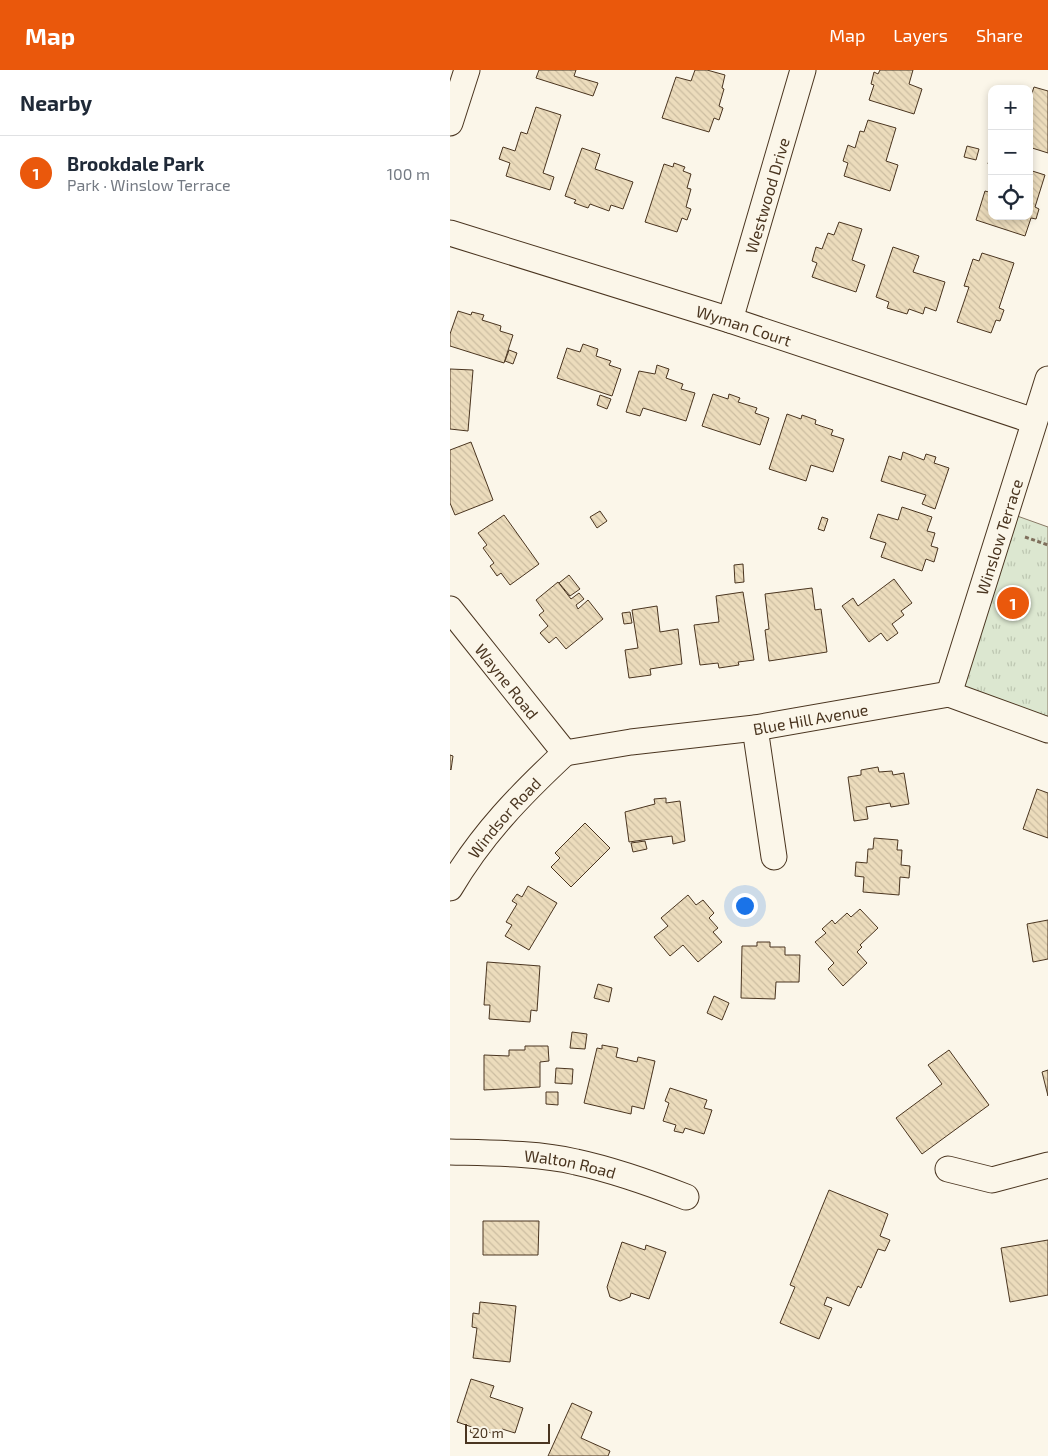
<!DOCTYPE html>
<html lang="en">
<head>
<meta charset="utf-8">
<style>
	:root { --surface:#fff; --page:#f6f6f7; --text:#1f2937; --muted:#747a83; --line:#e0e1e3; --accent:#ea580c }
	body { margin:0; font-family:"Exo 2",sans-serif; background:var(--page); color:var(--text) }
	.controls { position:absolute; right:15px; top:15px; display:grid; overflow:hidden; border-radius:10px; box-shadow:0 2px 8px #0003 }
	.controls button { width:45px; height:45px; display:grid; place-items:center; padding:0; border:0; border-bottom:1px solid var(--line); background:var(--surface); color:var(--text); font:25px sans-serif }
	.scale { position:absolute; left:15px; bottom:12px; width:85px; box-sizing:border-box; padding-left:5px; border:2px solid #4a3520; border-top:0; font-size:14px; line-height:18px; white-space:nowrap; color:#4a3520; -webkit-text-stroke:4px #fbf6e9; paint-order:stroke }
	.you { position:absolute; left:294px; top:835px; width:18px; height:18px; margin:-12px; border:4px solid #fff; border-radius:50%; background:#1a73e8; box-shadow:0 0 0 8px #1a73e833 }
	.badge { display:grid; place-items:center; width:32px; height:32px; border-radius:50%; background:var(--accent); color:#fff; font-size:16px; font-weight:700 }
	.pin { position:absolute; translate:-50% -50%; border:2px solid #fff; box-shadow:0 1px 5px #0006 }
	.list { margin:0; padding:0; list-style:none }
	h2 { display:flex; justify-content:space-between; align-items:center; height:65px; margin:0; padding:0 20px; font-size:21px }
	h2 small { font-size:16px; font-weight:400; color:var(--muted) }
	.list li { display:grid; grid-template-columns:32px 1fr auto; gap:15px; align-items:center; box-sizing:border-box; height:75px; padding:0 20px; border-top:1px solid var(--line) }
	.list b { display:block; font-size:19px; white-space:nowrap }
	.list p { margin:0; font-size:16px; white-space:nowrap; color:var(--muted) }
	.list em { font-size:16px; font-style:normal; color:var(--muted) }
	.icon { flex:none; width:28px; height:28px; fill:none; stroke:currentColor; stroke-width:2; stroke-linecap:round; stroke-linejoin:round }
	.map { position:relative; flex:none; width:598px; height:1386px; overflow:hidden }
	header { display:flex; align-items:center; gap:30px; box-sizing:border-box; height:70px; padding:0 25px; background:var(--accent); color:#fff }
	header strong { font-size:24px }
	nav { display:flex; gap:28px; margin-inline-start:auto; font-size:18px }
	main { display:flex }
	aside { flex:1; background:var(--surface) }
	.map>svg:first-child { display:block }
</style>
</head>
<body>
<header>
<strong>Map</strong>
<nav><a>Map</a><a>Layers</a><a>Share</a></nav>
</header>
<main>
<aside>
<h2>Nearby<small></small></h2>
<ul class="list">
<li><span class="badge">1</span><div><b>Brookdale Park</b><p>Park · Winslow Terrace</p></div><em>100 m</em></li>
</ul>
</aside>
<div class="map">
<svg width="598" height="1386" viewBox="0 0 598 1386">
	<defs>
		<pattern id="grass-tufts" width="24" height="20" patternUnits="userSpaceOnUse" patternTransform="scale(1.25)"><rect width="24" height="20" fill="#dce7d0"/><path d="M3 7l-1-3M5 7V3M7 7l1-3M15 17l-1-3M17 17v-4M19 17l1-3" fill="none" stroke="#bec7b2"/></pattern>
		<pattern id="building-back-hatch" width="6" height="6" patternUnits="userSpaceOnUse" patternTransform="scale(1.25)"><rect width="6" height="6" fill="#ecdcbc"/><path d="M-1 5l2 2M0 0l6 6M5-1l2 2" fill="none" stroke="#ccbda1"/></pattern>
	</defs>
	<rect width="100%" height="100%" fill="#fbf6e9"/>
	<path fill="url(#grass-tufts)" stroke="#887966" d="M 556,442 L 598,457 L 598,660 L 499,624 Z"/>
	<g fill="url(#building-back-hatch)" stroke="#4a3520">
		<path d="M 89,0 L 126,0 L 124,6 L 148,13 L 143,26 L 86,8 Z"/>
		<path d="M 245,0 L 257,0 L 275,5 L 272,18 L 274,19 L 269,36 L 273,38 L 269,50 L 264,48 L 259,62 L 212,48 L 226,7 L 241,11 Z"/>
		<path d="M 430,0 L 463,0 L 459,14 L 472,19 L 464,44 L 419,30 L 424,15 L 421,14 L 424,2 L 428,4 Z"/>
		<path d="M 584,17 L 598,21 L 598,83 L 579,77 L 579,32 Z"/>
		<path d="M 86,37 L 111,45 L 93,103 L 104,107 L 100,120 L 56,106 L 60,93 L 49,89 L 53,77 L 65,81 L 71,62 L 77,64 Z"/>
		<path d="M 418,50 L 446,58 L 436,91 L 448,95 L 440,121 L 394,106 L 398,93 L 393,91 L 398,75 L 405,78 L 410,61 L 414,62 Z"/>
		<path d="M 517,76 L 529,79 L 526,90 L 514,87 Z"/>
		<path d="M 132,78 L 150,84 L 145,99 L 183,112 L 173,139 L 161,135 L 159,141 L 140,134 L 138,138 L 124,133 L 126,130 L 115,126 Z"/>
		<path d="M 541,82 L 542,82 L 542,95 L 538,94 Z"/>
		<path d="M 224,93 L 235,97 L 233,101 L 241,104 L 237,118 L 241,119 L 236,137 L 241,139 L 237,150 L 232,148 L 227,162 L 195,152 L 214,94 L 223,97 Z"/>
		<path d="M 579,100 L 595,105 L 585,137 L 589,139 L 586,149 L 581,148 L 575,166 L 526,150 L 535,121 L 542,123 L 542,146 L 579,146 Z"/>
		<path d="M 389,152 L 412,159 L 402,190 L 415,195 L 406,222 L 362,207 L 367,193 L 362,191 L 366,177 L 372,179 L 378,163 L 384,165 Z"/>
		<path d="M 443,177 L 469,186 L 463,202 L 495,212 L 486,241 L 475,237 L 473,244 L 459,239 L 457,244 L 437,238 L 439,232 L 426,227 Z"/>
		<path d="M 532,183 L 564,193 L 549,238 L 554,240 L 550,251 L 546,250 L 541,263 L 507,252 L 519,217 L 514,216 L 523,189 L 529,191 Z"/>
		<path d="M 8,241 L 21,245 L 22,242 L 34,245 L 32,250 L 51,256 L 50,261 L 63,265 L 54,293 L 0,276 L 0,264 Z"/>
		<path d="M 133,274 L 148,279 L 146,286 L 161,291 L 159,295 L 171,299 L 162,326 L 107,308 L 117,278 L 130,282 Z"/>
		<path d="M 59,280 L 67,283 L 63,294 L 55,291 Z"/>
		<path d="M 207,295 L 219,299 L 216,308 L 233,314 L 231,319 L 245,323 L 236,351 L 193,338 L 190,346 L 176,342 L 189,301 L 205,304 Z"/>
		<path d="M 0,299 L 23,300 L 18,361 L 0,359 Z"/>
		<path d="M 263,324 L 278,329 L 279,324 L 290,328 L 288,332 L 307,338 L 305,343 L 319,348 L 310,375 L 252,356 Z"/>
		<path d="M 150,325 L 161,329 L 157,339 L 147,335 Z"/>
		<path d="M 337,344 L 351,349 L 352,345 L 366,350 L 365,354 L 383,360 L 381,365 L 394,369 L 383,402 L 361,395 L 356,411 L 319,399 Z"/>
		<path d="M 21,372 L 43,430 L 5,445 L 0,433 L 0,380 Z"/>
		<path d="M 453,382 L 474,390 L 476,384 L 486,387 L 484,393 L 499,398 L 485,439 L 472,434 L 476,425 L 431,411 L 439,386 L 451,390 Z"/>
		<path d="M 452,437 L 482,447 L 477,461 L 485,463 L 481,476 L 488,478 L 484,492 L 476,489 L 472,501 L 431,487 L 436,473 L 420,468 L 428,444 L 448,450 Z"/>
		<path d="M 150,441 L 157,451 L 147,458 L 140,447 Z"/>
		<path d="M 54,445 L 89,494 L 60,515 L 51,503 L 47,506 L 40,496 L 44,493 L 33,478 L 37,475 L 28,463 Z"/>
		<path d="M 372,447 L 378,449 L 374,461 L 368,459 Z"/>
		<path d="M 293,494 L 294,512 L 285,513 L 284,495 Z"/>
		<path d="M 119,505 L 130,519 L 120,526 L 109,513 Z"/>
		<path d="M 444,509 L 462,533 L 451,541 L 454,545 L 442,554 L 448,563 L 437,571 L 431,563 L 419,572 L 392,536 L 403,528 L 408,536 Z"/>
		<path d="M 108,512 L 121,529 L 129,523 L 134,529 L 126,535 L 128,539 L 138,530 L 153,549 L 116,579 L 106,567 L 99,573 L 90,563 L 98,556 L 89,545 L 94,541 L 86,530 Z"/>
		<path d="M 362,518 L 365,540 L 371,539 L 377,582 L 319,591 L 315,560 L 319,559 L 315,524 Z"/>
		<path d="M 293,522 L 304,590 L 288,592 L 289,595 L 269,598 L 268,593 L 250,595 L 244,555 L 269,552 L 266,526 Z"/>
		<path d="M 207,536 L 210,562 L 228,559 L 232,594 L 200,599 L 201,605 L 179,608 L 175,580 L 188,578 L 182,540 Z"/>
		<path d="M 180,542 L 182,553 L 174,554 L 172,543 Z"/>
		<path d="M 0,685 L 3,686 L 1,700 L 0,699 Z"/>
		<path d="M 428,697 L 429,702 L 442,701 L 443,705 L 454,703 L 459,734 L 441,737 L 440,733 L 416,737 L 418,749 L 404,751 L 398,707 L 411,705 L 411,700 Z"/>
		<path d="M 587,719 L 598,723 L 598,768 L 573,759 Z"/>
		<path d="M 216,728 L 216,733 L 230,731 L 235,771 L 223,774 L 222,766 L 179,772 L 175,742 L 205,734 L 204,729 Z"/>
		<path d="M 135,753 L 160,778 L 121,817 L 101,797 L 110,788 L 105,783 Z"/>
		<path d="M 424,768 L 448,770 L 447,780 L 452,780 L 451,795 L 460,796 L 459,808 L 450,807 L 449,825 L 413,822 L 414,807 L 405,806 L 406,792 L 417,793 L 418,779 L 423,779 Z"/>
		<path d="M 195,771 L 197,779 L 183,782 L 181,773 Z"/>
		<path d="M 78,816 L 107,833 L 79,880 L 55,866 L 62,855 L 56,852 L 67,834 L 62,831 L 67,824 L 72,827 Z"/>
		<path d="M 238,825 L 246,835 L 253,830 L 264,843 L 259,848 L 268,858 L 263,862 L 272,872 L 248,892 L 233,875 L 220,886 L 204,867 L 218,856 L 211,848 Z"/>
		<path d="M 410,839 L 428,858 L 410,875 L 412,877 L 407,882 L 417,893 L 393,916 L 378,899 L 384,893 L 365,872 L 376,863 L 372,859 L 382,850 L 385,854 L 397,843 L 401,847 Z"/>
		<path d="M 598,850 L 598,889 L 583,892 L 577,854 Z"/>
		<path d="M 307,872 L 320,872 L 320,877 L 335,877 L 335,885 L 350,885 L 349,912 L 326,912 L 325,929 L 291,928 L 292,876 L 307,876 Z"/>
		<path d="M 37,892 L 90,896 L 87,941 L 81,940 L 80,952 L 39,949 L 40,935 L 34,935 Z"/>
		<path d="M 148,914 L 162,918 L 159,932 L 144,928 Z"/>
		<path d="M 264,926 L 279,933 L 272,950 L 257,943 Z"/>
		<path d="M 122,962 L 137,964 L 135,979 L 120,978 Z"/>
		<path d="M 152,975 L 168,978 L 166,987 L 187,992 L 188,987 L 205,991 L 194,1039 L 182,1036 L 181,1044 L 134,1033 L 147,978 L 152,979 Z"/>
		<path d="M 75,976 L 98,976 L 99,991 L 90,992 L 90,1017 L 34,1020 L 34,985 L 59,986 L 59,980 L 75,980 Z"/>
		<path d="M 499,980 L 539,1035 L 472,1084 L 446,1048 L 492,1014 L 478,995 Z"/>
		<path d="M 106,998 L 123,999 L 122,1014 L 105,1013 Z"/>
		<path d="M 598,1000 L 598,1026 L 592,1002 Z"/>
		<path d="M 220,1018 L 257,1030 L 254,1038 L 262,1040 L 254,1064 L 235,1058 L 233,1063 L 224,1061 L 226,1055 L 213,1051 L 219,1033 L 215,1031 Z"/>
		<path d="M 96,1022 L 108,1022 L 108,1035 L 96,1034 Z"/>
		<path d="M 379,1120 L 438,1144 L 430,1166 L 440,1170 L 435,1181 L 428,1179 L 411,1218 L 408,1216 L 399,1236 L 377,1227 L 374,1235 L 382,1238 L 369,1269 L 330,1253 L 345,1217 L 340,1215 Z"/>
		<path d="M 33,1151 L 89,1151 L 88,1185 L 33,1185 Z"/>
		<path d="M 598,1170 L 598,1225 L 560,1232 L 551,1178 Z"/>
		<path d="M 172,1172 L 195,1180 L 196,1175 L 216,1182 L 199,1229 L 181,1223 L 180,1227 L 170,1231 L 160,1227 L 157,1217 Z"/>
		<path d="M 30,1232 L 66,1236 L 60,1292 L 23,1288 L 27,1258 L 22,1257 L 23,1243 L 29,1244 Z"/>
		<path d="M 21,1309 L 44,1316 L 40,1327 L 73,1338 L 65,1363 L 52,1359 L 50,1366 L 32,1360 L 30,1366 L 20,1362 L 22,1357 L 7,1352 Z"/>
		<path d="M 122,1333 L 142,1342 L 131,1368 L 160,1381 L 158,1386 L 98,1386 Z"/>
	</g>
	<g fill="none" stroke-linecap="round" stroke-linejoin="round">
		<g stroke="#4a3520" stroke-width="27">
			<g id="minor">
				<path d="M 0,53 L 17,0"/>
				<path id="s1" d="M 0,163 L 280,250 L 584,351"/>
				<path id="s2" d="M 280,250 L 353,0"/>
				<path id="s3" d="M 0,539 L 115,683"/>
				<path id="s4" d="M 499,624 L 598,309"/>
				<path d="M 305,658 L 324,787"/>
				<path id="s5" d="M 115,683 L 181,672 L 305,658 L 499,624 L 598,660"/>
				<path id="s6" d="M 0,818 C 32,764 70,725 115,683"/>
				<path id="s7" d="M 0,1082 C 38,1083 90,1083 126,1092 C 163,1100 200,1113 236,1127"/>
				<path d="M 498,1099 L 542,1110 L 598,1095"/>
			</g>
		</g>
		<path stroke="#7f6f5c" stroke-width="3" stroke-dasharray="4 2.5" stroke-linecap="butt" d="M 575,467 L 598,475"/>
		<use href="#minor" stroke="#fbf6e9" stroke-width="25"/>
	</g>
	<g text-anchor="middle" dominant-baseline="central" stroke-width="4" stroke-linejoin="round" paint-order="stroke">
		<g font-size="16" fill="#4a3520" stroke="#fbf6e9">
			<text stroke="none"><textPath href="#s2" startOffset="130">Westwood Drive</textPath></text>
			<text stroke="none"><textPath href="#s1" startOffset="308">Wyman Court</textPath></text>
			<text stroke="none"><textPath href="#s4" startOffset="165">Winslow Terrace</textPath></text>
			<text stroke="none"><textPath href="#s3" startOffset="92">Wayne Road</textPath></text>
			<text stroke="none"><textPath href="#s5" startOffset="248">Blue Hill Avenue</textPath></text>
			<text stroke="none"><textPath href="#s6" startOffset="89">Windsor Road</textPath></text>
			<text stroke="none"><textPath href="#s7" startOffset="121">Walton Road</textPath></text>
		</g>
	</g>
</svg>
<div class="controls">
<button>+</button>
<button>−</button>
<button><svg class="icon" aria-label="locate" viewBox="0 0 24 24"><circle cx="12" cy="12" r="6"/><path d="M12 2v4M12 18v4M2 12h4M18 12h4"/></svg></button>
</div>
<div class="scale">20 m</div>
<div class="you"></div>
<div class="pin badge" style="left:563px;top:533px">1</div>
</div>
</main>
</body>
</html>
